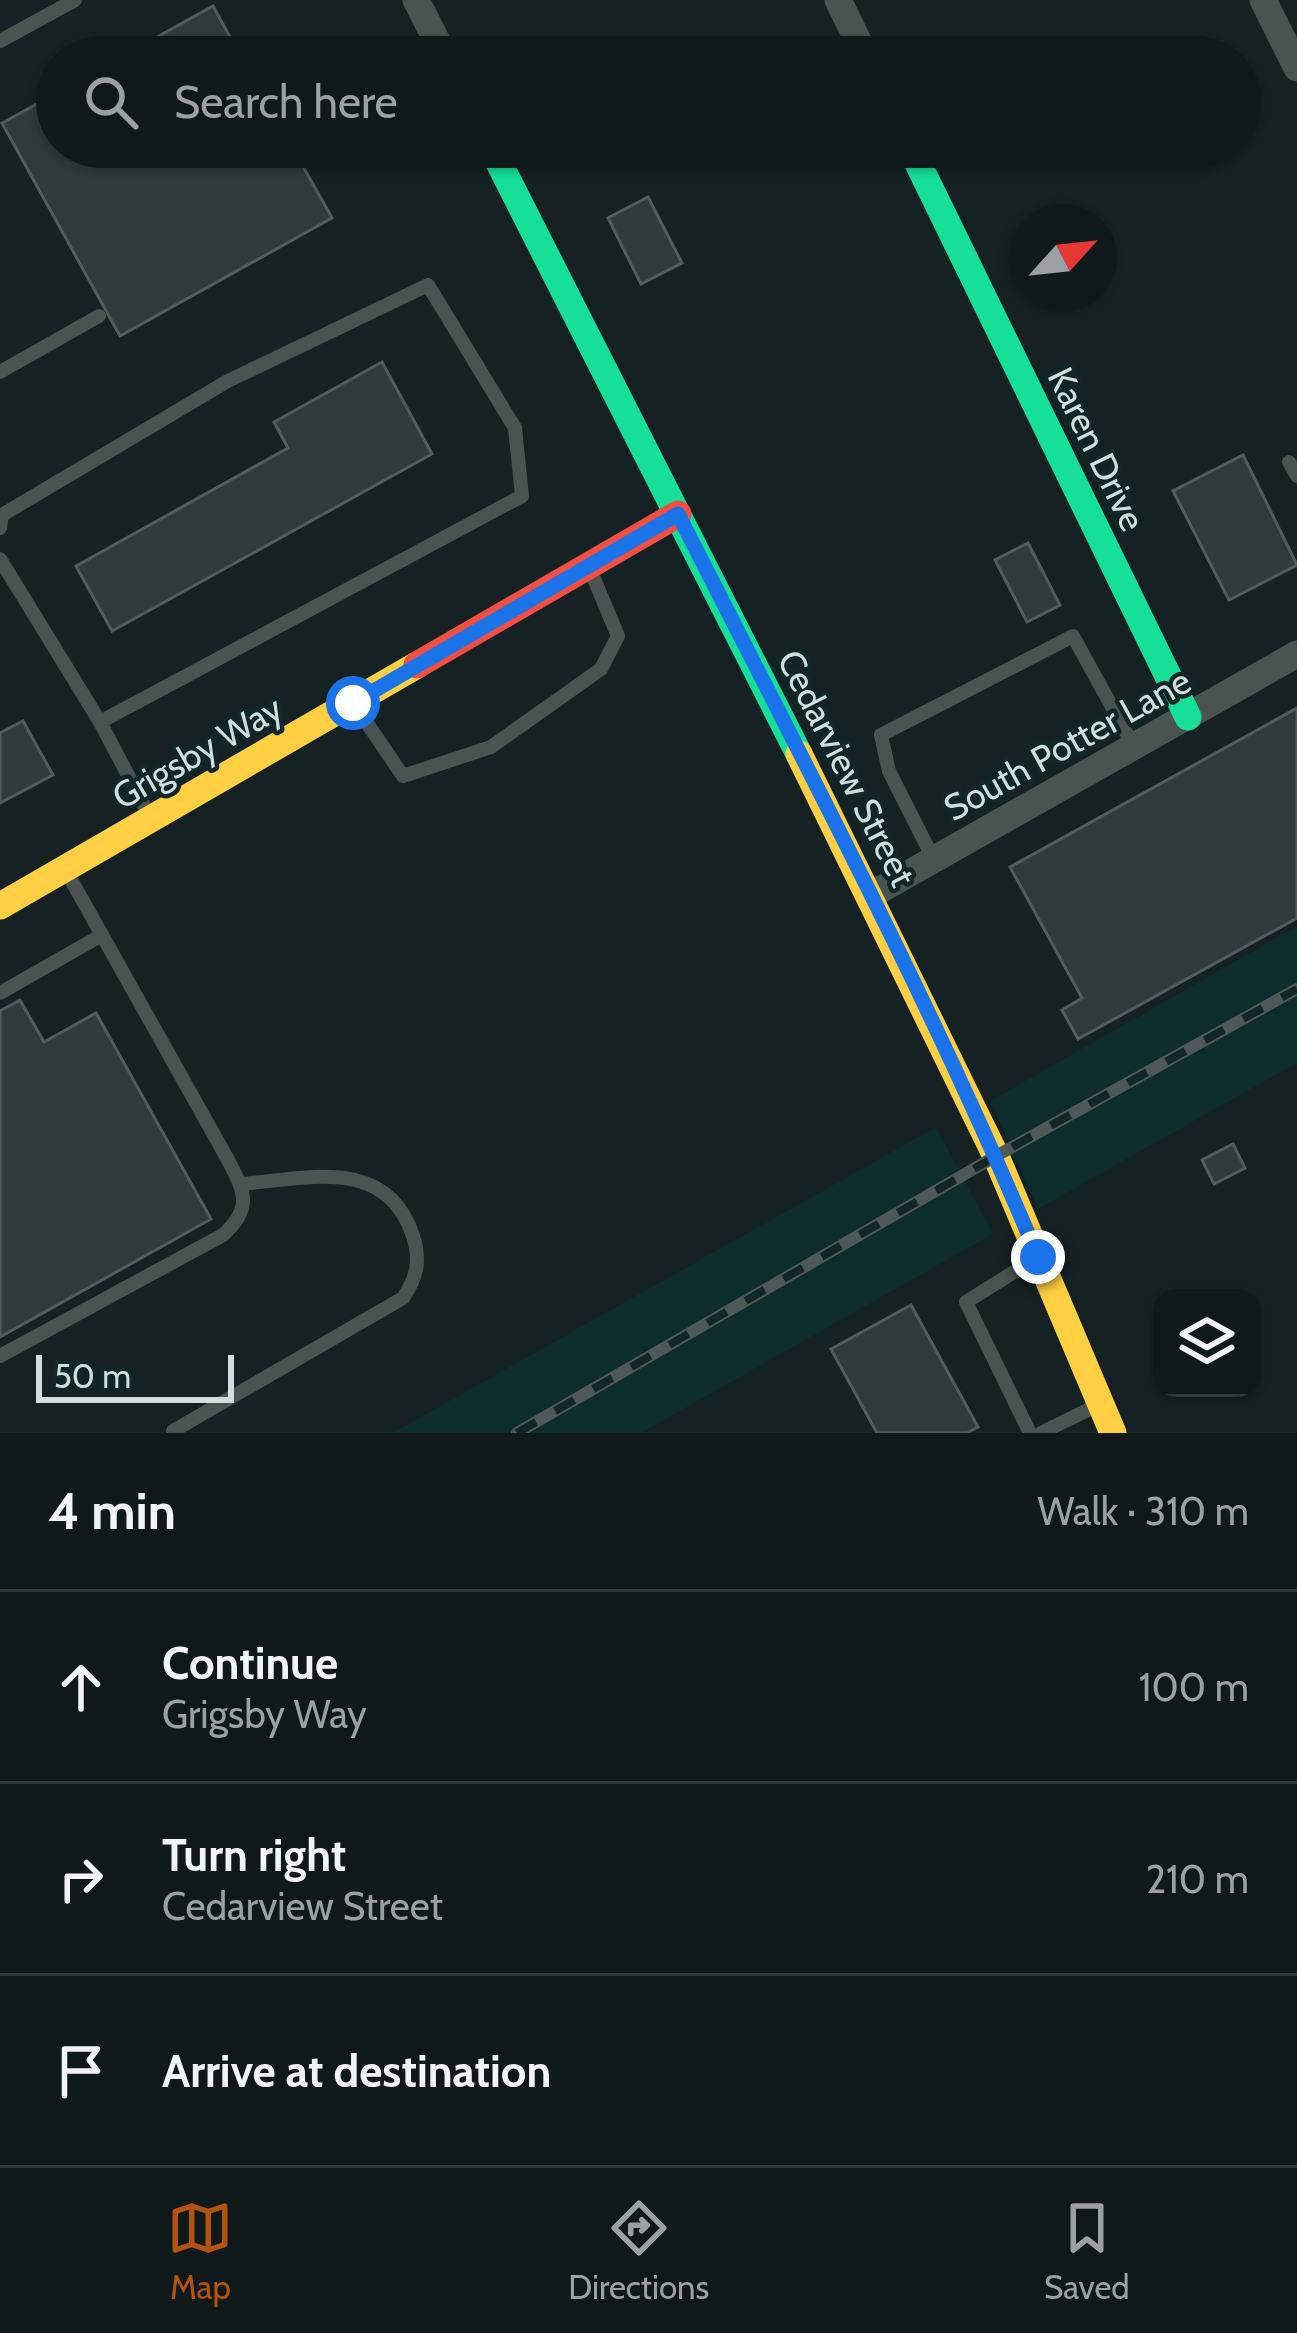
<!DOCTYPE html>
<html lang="en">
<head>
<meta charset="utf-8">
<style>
	:root { --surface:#10191a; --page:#1e2627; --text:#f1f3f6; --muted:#9ca0a2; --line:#303839; --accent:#b45309 }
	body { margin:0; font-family:Cabin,sans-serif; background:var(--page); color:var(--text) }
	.controls { position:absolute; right:36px; bottom:36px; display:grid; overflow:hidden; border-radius:24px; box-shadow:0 3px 9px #0004 }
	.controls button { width:108px; height:108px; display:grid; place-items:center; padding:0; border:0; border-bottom:3px solid var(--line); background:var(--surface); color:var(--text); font:60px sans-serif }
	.compass { position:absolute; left:1009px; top:204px; width:108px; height:108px; border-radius:50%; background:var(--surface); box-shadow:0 3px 9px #0004; rotate:63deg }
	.scale { position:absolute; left:36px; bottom:30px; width:198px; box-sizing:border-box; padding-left:12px; border:6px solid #d1dede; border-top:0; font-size:33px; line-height:42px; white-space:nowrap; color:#d1dede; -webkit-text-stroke:9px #102627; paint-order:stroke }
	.stop { position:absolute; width:36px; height:36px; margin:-27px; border:9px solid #1a73e8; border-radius:50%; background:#fff }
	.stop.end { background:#1a73e8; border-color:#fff; box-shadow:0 3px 12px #0008 }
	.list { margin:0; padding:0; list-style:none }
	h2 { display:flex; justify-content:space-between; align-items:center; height:156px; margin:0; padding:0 48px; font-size:51px }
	h2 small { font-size:39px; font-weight:400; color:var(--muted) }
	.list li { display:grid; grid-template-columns:78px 1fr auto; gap:36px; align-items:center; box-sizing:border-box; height:192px; padding:0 48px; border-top:3px solid var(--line) }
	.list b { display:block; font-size:45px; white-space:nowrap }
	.list p { margin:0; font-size:39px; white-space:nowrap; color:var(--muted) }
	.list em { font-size:39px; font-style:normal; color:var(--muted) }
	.icon { flex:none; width:66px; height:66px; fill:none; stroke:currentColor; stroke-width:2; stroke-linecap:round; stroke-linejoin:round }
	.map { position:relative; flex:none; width:1297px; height:1433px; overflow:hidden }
	.search { position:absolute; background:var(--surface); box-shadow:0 3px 9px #0004; left:36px; right:36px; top:36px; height:132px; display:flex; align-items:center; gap:30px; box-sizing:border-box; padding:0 42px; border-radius:66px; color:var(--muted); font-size:45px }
	.sheet { height:732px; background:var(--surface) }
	nav { display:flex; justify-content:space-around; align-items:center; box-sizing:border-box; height:168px; border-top:3px solid var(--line); background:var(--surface); font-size:33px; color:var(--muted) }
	nav a { display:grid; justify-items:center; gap:6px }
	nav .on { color:var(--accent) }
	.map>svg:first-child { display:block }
</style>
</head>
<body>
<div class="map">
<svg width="1297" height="1433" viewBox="0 0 1297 1433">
	<rect width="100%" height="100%" fill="#152122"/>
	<g fill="#0d2c2c">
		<path d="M 1297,926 L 1297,1063 L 1038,1209 L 990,1101 Z"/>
		<path d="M 936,1127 L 993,1234 L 641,1433 L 392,1433 Z"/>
	</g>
	<g fill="#303a3c" stroke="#525b5e" stroke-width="3">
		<path d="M 213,6 L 241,57 L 121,57 Z"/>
		<path d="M 57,93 L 57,147 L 292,147 L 332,218 L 120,336 L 2,123 Z"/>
		<path d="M 648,197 L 682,263 L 641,284 L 608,218 Z"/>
		<path d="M 382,362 L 432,454 L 112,631 L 76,566 L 288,448 L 274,422 Z"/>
		<path d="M 1243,455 L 1297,565 L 1229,600 L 1173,491 Z"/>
		<path d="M 1028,543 L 1060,605 L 1027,622 L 995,560 Z"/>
		<path d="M 1297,708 L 1297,918 L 1078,1039 L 1062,1010 L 1082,998 L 1010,867 Z"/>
		<path d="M 23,721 L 53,775 L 0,803 L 0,733 Z"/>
		<path d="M 20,1000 L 44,1042 L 96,1013 L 211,1219 L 0,1337 L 0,1011 Z"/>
		<path d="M 1233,1144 L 1245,1168 L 1214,1184 L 1202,1160 Z"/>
		<path d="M 911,1305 L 978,1427 L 967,1433 L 877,1433 L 831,1349 Z"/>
	</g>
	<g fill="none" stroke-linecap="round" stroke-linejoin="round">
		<g stroke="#495350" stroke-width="14">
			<path d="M 0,41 L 75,0"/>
			<path d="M 0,372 L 99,316"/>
			<path d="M 1289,462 L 1297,476"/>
			<path d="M 0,528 L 2,515 L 226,382 L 428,285 L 515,428 L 522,496 L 100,722"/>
			<path d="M 0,559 L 100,722 L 149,815"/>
			<path d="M 354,704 L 403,776 L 491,747 L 601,669 L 618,636 L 589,567"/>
			<path d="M 934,860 L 889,771 L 881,735 L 1073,636 L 1134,747"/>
			<path d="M 0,993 L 102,935"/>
			<path d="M 0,1356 L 223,1235 C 254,1207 244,1191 227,1158 L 65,869"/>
			<path d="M 173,1431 L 403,1298 C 417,1277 421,1261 413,1236 C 387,1155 306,1179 240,1184"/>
			<path d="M 1030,1433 L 966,1302 L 1038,1257"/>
			<path d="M 1041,1433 L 1100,1404"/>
		</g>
		<g stroke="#495350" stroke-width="27">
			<path d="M 416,0 L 445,57"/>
			<path d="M 838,0 L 866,57"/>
			<path d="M 1263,0 L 1297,68"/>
			<path d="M 871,895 L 1297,654"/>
		</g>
		<g stroke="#16e098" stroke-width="27">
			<path d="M 491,147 L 799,754"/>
			<path d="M 910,147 L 1188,717"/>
		</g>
		<g stroke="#ffcf43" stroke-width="27">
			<path d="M 799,754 L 996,1156 L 1113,1433"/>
			<path d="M 0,906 L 417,665"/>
		</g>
		<path stroke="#f24e42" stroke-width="27" d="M 417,665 L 678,514"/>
		<g stroke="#4e5856" stroke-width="12">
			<path id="rail" d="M 517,1433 L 996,1156 L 1297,989"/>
		</g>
		<use href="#rail" stroke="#102627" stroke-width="8" stroke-dasharray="22" stroke-linecap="butt"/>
	</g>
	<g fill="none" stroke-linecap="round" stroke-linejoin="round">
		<path stroke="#1a73e8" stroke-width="15" d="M 353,703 L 678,514 C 803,760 932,1003 1038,1257"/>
	</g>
	<g text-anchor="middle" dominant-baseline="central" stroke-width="9" stroke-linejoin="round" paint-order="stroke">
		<g font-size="36" fill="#d1dede" stroke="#102627">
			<text transform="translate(1097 449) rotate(64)">Karen Drive</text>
			<text transform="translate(1067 744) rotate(-29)">South Potter Lane</text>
			<text transform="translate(197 752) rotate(-30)">Grigsby Way</text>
			<text transform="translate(847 768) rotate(63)">Cedarview Street</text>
		</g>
	</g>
</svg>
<div class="controls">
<button><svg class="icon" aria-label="layers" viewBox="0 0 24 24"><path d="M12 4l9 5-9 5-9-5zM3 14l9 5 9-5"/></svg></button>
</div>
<svg class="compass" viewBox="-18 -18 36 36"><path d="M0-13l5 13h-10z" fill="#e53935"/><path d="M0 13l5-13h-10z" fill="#9ca0a2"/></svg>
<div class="scale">50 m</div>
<div class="stop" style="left:353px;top:703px"></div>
<div class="stop end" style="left:1038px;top:1257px"></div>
<div class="search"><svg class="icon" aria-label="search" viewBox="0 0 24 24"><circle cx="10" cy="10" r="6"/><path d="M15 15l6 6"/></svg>Search here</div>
</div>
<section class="sheet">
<h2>4 min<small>Walk · 310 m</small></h2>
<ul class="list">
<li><svg class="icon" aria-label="ahead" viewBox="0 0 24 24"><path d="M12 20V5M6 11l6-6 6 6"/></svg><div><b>Continue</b><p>Grigsby Way</p></div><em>100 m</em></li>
<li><svg class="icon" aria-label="right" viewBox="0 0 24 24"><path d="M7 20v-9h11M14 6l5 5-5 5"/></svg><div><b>Turn right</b><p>Cedarview Street</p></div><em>210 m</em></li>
<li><svg class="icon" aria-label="arrive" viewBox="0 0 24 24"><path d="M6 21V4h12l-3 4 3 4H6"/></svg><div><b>Arrive at destination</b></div></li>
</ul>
</section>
<nav>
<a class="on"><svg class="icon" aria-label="map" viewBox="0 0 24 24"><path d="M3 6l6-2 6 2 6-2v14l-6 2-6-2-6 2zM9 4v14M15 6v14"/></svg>Map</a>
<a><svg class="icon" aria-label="directions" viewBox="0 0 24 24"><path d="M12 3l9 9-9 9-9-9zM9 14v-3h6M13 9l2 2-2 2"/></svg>Directions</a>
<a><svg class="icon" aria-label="saved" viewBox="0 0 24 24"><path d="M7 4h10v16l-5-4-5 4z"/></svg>Saved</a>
</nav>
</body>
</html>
